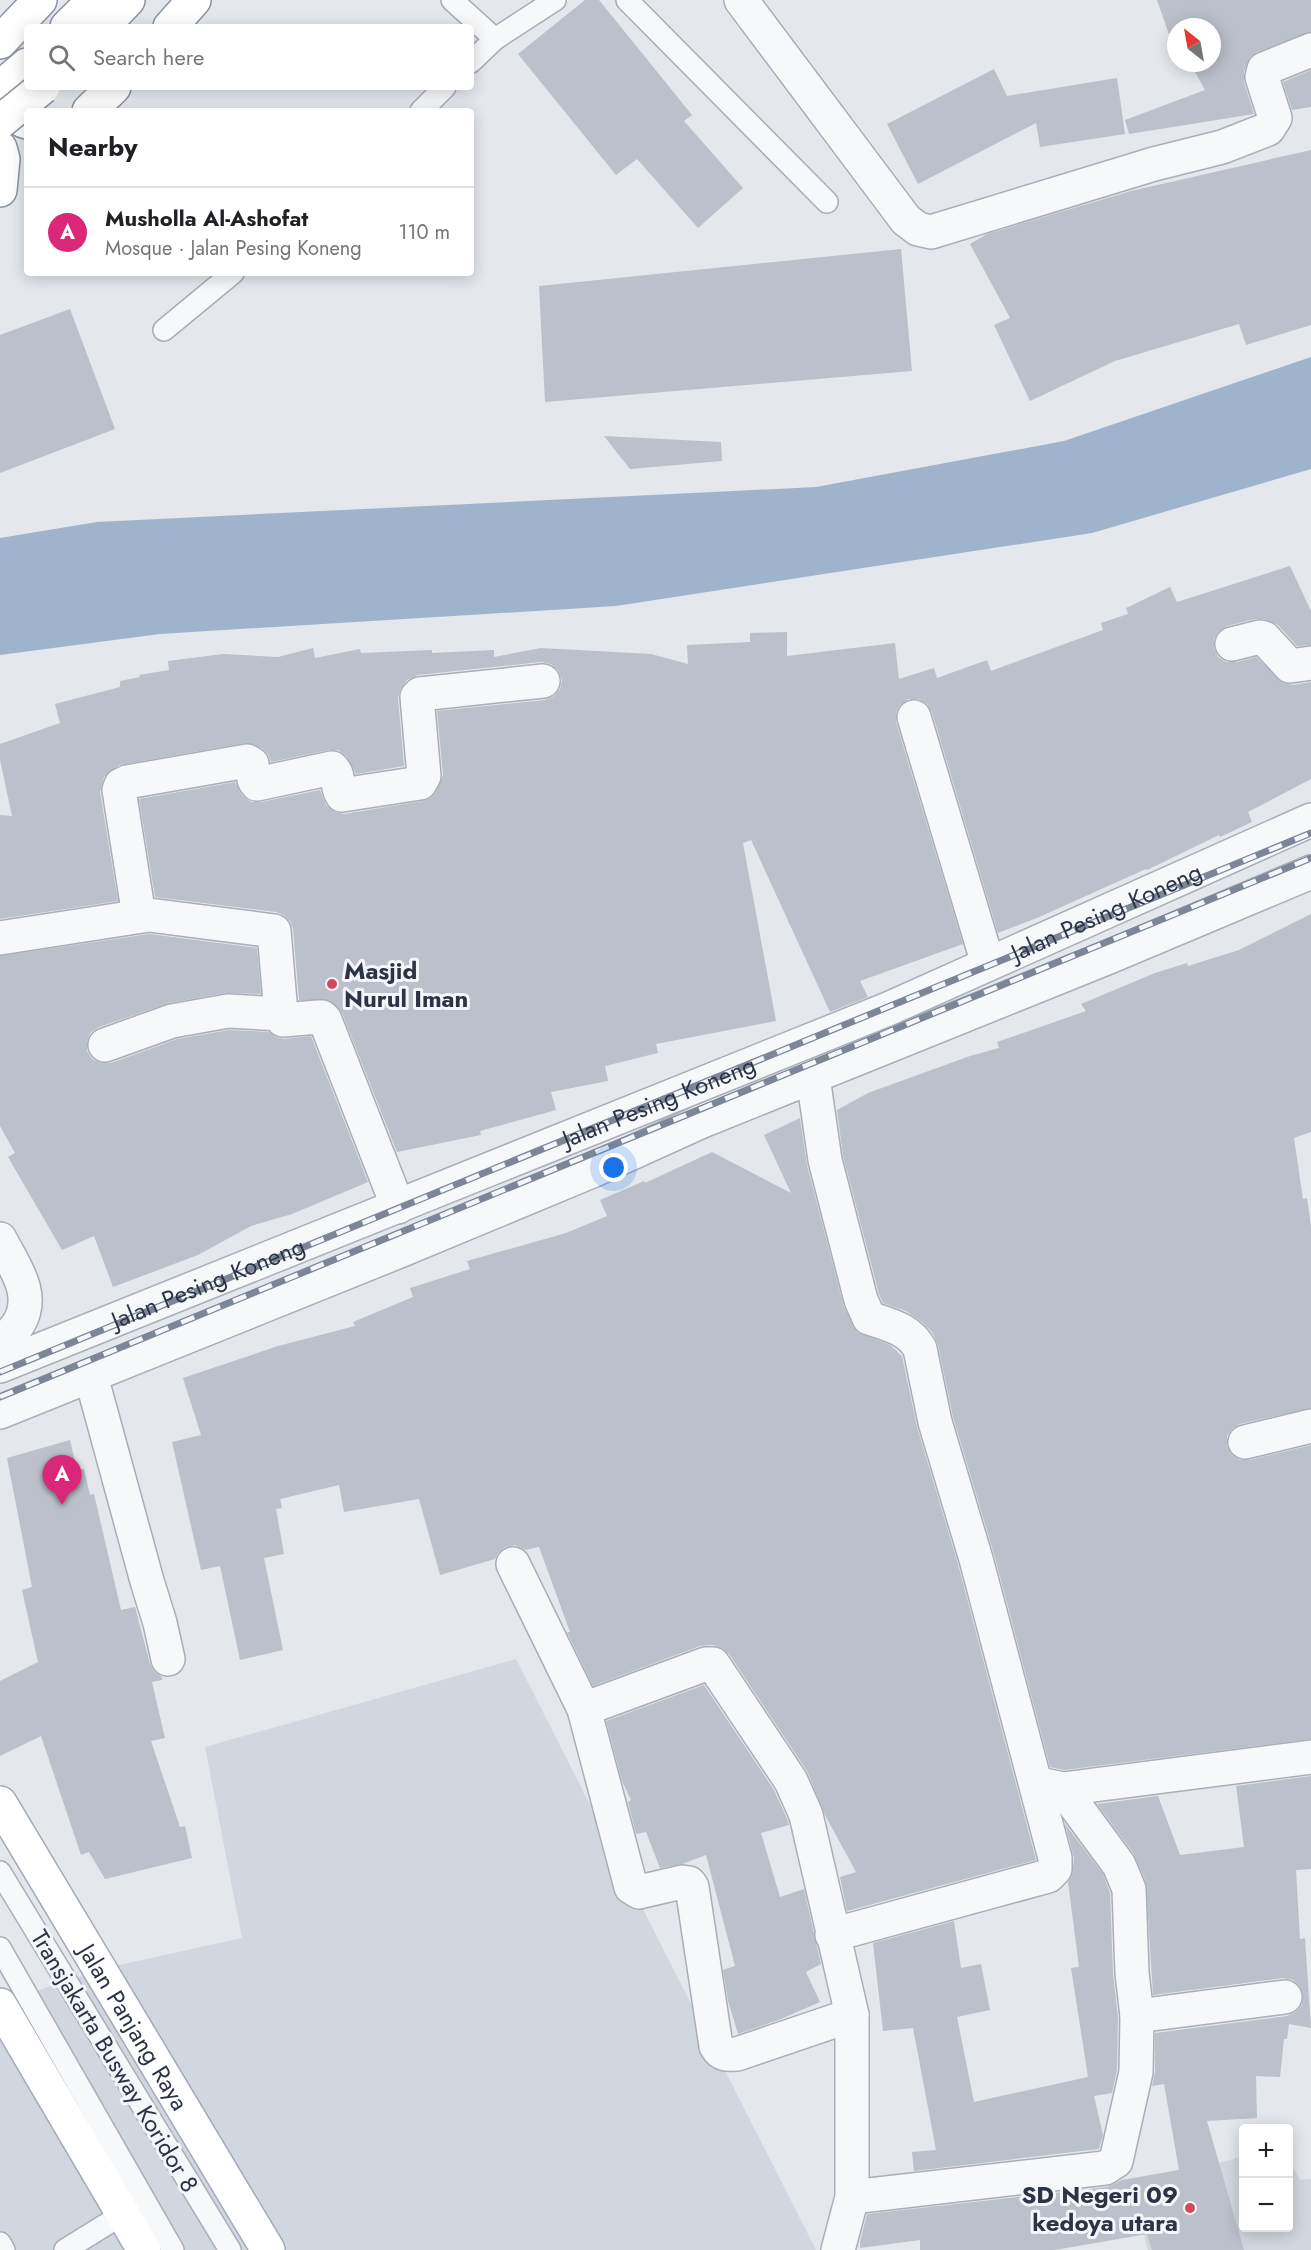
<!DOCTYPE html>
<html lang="en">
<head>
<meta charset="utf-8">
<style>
	:root { --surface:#fff; --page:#f2f2f2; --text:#202124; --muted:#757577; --line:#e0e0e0; --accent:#db2777 }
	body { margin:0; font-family:Jost,sans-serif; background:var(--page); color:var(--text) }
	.controls { position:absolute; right:18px; bottom:18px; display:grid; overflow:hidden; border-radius:6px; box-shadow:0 3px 15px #0003 }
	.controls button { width:54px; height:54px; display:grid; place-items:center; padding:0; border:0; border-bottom:2px solid var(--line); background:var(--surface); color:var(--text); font:30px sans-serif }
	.compass { position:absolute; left:1167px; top:18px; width:54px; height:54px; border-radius:50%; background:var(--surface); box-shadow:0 3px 15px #0003; rotate:329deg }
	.you { position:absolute; left:614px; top:1168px; width:21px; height:21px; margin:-15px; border:4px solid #fff; border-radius:50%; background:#1a73e8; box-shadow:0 0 0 9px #1a73e833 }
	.badge { display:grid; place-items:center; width:39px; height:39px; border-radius:50%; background:var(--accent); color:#fff; font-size:20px; font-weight:700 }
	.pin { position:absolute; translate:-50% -50px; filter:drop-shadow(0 2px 3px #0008) }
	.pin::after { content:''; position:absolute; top:32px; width:21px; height:18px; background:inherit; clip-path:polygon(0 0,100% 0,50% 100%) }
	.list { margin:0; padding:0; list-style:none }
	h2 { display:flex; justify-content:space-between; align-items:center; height:78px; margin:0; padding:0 24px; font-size:26px }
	h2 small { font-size:20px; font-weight:400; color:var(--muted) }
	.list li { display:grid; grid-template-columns:39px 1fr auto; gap:18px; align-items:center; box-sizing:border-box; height:90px; padding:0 24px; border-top:2px solid var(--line) }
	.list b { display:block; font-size:22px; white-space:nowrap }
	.list p { margin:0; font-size:20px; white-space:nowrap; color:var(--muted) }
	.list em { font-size:20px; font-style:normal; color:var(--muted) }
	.icon { flex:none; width:33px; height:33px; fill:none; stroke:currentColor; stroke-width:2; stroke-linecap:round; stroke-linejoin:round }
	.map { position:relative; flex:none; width:1311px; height:2250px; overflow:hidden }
	.search { position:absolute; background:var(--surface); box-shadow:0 3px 15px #0003; left:24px; top:24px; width:450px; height:66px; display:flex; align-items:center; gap:15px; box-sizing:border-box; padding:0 21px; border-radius:6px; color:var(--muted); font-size:22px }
	.panel { position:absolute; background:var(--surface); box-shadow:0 3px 15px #0003; left:24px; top:108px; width:450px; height:168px; border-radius:6px }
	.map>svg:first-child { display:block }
</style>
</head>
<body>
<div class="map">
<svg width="1311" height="2250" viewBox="0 0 1311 2250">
	<rect width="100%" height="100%" fill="#e4e7ec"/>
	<g fill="#d2d6de">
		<path d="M 516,1659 L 816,2250 L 0,2250 L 0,2003 L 106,1968 L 242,1938 L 205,1747 Z"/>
		<path d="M 1243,2156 L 1244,2228 L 1288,2228 L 1289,2160 L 1300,2180 L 1311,2179 L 1311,2250 L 1148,2250 L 1132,2189 Z"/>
	</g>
	<path fill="#9fb4cc" d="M 1311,357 L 1311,469 L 1092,533 L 616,606 L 160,634 L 0,655 L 0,538 L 97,522 L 816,487 L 1064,441 Z"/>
	<g fill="#bbc0ca">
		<path d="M 585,0 L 599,0 L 692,115 L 684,121 L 743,188 L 698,228 L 637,159 L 616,175 L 518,54 Z"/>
		<path d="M 1157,0 L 1311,0 L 1311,32 L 1257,52 L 1250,57 L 1244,72 L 1244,82 L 1254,114 L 1129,134 L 1125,120 L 1205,90 L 1190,63 L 1212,63 L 1212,27 L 1176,27 L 1176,38 L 1171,40 Z"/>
		<path d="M 994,69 L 1007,96 L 1117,78 L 1125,134 L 1040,147 L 1036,123 L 918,184 L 887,124 Z"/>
		<path d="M 1311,70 L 1311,107 L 1292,110 L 1283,82 Z"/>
		<path d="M 1311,150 L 1311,325 L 1246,345 L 1239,324 L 1115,361 L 1030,401 L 994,325 L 1010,318 L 970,244 L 987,234 L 1131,191 Z"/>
		<path d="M 901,249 L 912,371 L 545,402 L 539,286 Z"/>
		<path d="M 70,309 L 115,429 L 0,473 L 0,335 Z"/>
		<path d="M 604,436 L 721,442 L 722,461 L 630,469 Z"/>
		<path d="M 1290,566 L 1311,611 L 1311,645 L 1297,646 L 1278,625 L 1264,619 L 1255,619 L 1227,626 L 1219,631 L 1214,639 L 1214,648 L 1218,657 L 1226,662 L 1237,662 L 1256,657 L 1283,683 L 1293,685 L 1311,682 L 1311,779 L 1248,812 L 1252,822 L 1220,837 L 1219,835 L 1147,870 L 1146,869 L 1037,918 L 998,933 L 932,712 L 927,704 L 919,699 L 908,699 L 900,705 L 896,712 L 896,722 L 963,944 L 860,981 L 868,997 L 830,1012 L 751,840 L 743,843 L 776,1021 L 656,1044 L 658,1053 L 605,1066 L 608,1081 L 551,1092 L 556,1110 L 480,1131 L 481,1135 L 397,1152 L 342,1013 L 329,1000 L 299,1000 L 293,929 L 290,921 L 284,915 L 276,912 L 155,897 L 139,799 L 235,782 L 242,795 L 251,802 L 261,802 L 320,790 L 326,805 L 335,812 L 344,814 L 423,801 L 431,798 L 436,792 L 443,775 L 437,711 L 545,700 L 554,696 L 560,689 L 562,680 L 558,670 L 551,664 L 541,662 L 418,675 L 407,680 L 400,690 L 398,698 L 404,766 L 356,774 L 346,756 L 338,750 L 329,750 L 271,762 L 268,754 L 262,748 L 245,743 L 119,765 L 104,777 L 100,792 L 118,901 L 0,919 L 0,815 L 12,816 L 0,760 L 0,744 L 60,723 L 55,704 L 120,687 L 120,681 L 140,677 L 139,675 L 169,670 L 168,661 L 223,654 L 278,657 L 313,648 L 315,658 L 360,649 L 361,653 L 432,650 L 432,653 L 494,650 L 494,657 L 541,648 L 651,654 L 688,664 L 687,645 L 750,642 L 750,633 L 787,632 L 787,656 L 895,643 L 899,679 L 934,668 L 937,678 L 987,660 L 991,671 L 1103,630 L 1101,623 L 1128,614 L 1126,608 L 1170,587 L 1177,602 Z"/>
		<path d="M 1311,914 L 1311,1132 L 1294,1138 L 1303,1199 L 1307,1198 L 1311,1226 L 1311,1408 L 1240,1424 L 1232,1429 L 1227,1436 L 1227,1446 L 1232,1455 L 1240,1460 L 1249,1460 L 1311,1445 L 1311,1739 L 1064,1770 L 1050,1767 L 994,1554 L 953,1417 L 938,1345 L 932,1332 L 922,1322 L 906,1311 L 883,1303 L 879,1294 L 843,1156 L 837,1110 L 868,1093 L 970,1056 L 999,1048 L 997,1042 L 1086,1011 L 1081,1004 L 1155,973 L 1187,963 L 1188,966 L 1239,950 Z"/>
		<path d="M 149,934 L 257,948 L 261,994 L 225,993 L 169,1003 L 99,1027 L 91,1032 L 87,1041 L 87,1051 L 92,1059 L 101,1063 L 111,1063 L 177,1039 L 229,1030 L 269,1032 L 276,1037 L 284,1039 L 311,1036 L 368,1182 L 292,1214 L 251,1226 L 198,1255 L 113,1287 L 94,1236 L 62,1250 L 8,1157 L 15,1153 L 0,1126 L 0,956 Z"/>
		<path d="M 800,1118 L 807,1165 L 844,1307 L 857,1332 L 890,1345 L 902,1356 L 917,1427 L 958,1564 L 1036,1860 L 847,1911 L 840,1877 L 856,1872 L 825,1815 L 807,1771 L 729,1654 L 722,1648 L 713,1645 L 700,1646 L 593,1686 L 567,1632 L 570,1632 L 539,1547 L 525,1550 L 515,1545 L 505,1547 L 498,1553 L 495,1559 L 440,1575 L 419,1499 L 344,1512 L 339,1485 L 280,1499 L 282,1508 L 276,1509 L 284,1554 L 264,1558 L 283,1650 L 240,1660 L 220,1566 L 201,1570 L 172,1442 L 201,1435 L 183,1378 L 278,1346 L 355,1326 L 353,1322 L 413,1297 L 410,1288 L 470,1269 L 467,1261 L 566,1233 L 607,1216 L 600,1200 L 644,1181 L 645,1183 L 712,1152 L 791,1193 L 764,1135 Z"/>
		<path d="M 70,1440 L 77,1470 L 84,1469 L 90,1495 L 94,1494 L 121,1610 L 135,1607 L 150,1664 L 154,1671 L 162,1677 L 162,1680 L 152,1682 L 165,1738 L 151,1741 L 180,1827 L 185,1826 L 192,1858 L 105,1879 L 89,1852 L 81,1855 L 41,1736 L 0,1756 L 0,1681 L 38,1662 L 22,1590 L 32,1587 L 7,1458 Z"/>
		<path d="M 704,1685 L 774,1790 L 788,1821 L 789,1825 L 761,1833 L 780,1897 L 804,1889 L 821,1964 L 806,1972 L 820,2002 L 781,2019 L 738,2034 L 728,2001 L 723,1970 L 735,1966 L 706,1855 L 682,1864 L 660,1868 L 646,1832 L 636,1834 L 628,1802 L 631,1800 L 622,1781 L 606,1721 Z"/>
		<path d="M 1311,1776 L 1311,1869 L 1296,1870 L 1300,1939 L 1305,1938 L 1311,2028 L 1289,2024 L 1287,2039 L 1284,2039 L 1280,2077 L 1256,2076 L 1257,2118 L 1207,2121 L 1244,2250 L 1152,2250 L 1147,2234 L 1055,2250 L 920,2250 L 920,2240 L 860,2248 L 860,2242 L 867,2214 L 1107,2187 L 1122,2180 L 1179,2170 L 1164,2084 L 1152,2086 L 1155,2072 L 1155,2033 L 1287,2016 L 1296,2012 L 1302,2005 L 1303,1994 L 1299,1985 L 1293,1980 L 1283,1978 L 1153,1995 L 1146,1882 L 1134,1854 L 1097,1804 L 1158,1796 L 1180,1855 L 1244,1847 L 1236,1786 Z"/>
		<path d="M 1065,1824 L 1103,1874 L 1110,1893 L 1113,1974 L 1118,2017 L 1117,2070 L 1112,2093 L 1094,2096 L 1103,2135 L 1099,2149 L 914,2171 L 912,2152 L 936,2150 L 913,2028 L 883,2031 L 873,1943 L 954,1921 L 961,1968 L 981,1964 L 990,2010 L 957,2017 L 974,2102 L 1088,2077 L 1071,1968 L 1079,1967 L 1068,1882 L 1072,1876 L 1074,1858 Z"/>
	</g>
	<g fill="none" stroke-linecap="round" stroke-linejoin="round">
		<g stroke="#a9aeb7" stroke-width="24">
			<g id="service">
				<path d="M 452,0 L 495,39"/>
				<path d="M 627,0 L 827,202"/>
				<path d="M 471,62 L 495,39 L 555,0"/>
				<path d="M 421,111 L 445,87"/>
				<path d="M 164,330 L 233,273"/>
				<path d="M 0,1872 L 230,2250"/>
				<path d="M 0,1948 L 173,2250"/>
				<path d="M 0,2243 L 4,2250"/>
				<path d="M 65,2250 L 123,2214"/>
			</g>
		</g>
		<g stroke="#a9aeb7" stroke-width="36">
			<g id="minor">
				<path d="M 741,0 L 906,220 L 918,229 L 931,232 L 1154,164 L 1222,147 L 1268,129 L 1275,118 L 1262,77 L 1264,69 L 1311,50"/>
				<path d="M 1232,644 L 1260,637 L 1264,638 L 1290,666 L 1311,663"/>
				<path d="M 914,717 L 988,964"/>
				<path d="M 139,916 L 119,790 L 121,785 L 127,782 L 247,761 L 252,764 L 254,780 L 257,784 L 332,768 C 340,775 336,787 342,795 L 420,783 L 424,776 L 417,697 L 420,694 L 543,681"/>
				<path d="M 0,938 L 149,915 L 274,931 L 281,1014 L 283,1020 L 318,1017 L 322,1017 L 325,1020 L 398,1207"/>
				<path d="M 105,1045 L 172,1021 L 228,1011 L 281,1014"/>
				<path d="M 813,1077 L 825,1160 L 861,1300 L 869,1318 C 889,1325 910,1329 920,1349 L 935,1422 L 976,1559 L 1055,1858 L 1055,1869 L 1048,1876 L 832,1935"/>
				<path d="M 0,1239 C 14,1267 36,1293 19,1323 C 14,1331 6,1338 0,1345"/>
				<path id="s1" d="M 0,1366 L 888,1009 L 1311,820"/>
				<path d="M 91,1376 L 147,1581 L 160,1623 L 168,1659"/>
				<path d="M 0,1412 L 402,1250 L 592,1171 L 700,1122 L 1109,957 L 1311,872"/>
				<path d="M 1245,1442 L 1311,1426"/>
				<path d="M 513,1564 L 584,1709 L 706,1664 L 713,1664 L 791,1781 L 806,1815 L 852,2015 L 852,2197 L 838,2250"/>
				<path d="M 584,1709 L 631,1887 L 639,1892 L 682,1882 L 689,1883 L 692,1887 L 716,2046 C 721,2055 727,2055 737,2054 L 852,2015"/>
				<path d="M 1044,1785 L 1063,1789 L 1311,1757"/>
				<path d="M 1137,2016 L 1285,1997"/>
				<path d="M 852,2197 L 1105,2168 L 1116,2161 L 1136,2072 L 1137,2016 L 1132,1973 L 1129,1889 L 1119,1865 L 1063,1789"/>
			</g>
		</g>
		<g stroke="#a3abb8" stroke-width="36">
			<g id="primary">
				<path id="s2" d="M 0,1803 L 268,2250"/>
				<path d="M 0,2005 L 144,2250"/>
			</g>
		</g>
		<g stroke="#8b94a3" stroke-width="36">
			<g id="trunk">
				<path d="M 67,27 L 94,0"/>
				<path d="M 102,27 L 128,0"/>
				<path d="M 170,27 L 194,0"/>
				<path d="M 0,42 L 40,0"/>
				<path d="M 0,88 L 27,65"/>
				<path d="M 0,95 C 5,106 15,119 27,122"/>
				<path d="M 89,111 L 114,87"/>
				<path d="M 0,148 L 3,159 L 0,190"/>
			</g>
		</g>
		<use href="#service" stroke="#f7f8fa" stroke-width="21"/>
		<use href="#minor" stroke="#f7f8fa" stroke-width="33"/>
		<use href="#primary" stroke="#fff" stroke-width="33"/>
		<use href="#trunk" stroke="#fff" stroke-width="33"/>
		<g stroke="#7d8696" stroke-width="7">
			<g id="rail">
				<path d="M 0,1372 L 1311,833"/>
				<path d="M 0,1397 L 1311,858"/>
			</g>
		</g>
		<use href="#rail" stroke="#f4f6f9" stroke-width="4.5" stroke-dasharray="14" stroke-linecap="butt"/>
		<g stroke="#8b94a3" stroke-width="36" stroke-linecap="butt">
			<path id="trunk-bridge" d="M 0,122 L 43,87"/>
		</g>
		<use href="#trunk-bridge" stroke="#fff" stroke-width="33"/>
	</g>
	<g fill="#d1495b" stroke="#f4f6f9" stroke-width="2">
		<circle cx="332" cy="984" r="6"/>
		<circle cx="1190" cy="2208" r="6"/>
	</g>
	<g text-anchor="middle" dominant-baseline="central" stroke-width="6" stroke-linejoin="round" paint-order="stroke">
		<g font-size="24" fill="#2b3445" stroke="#f4f6f9">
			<text stroke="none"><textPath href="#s1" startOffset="1196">Jalan Pesing Koneng</textPath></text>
			<text stroke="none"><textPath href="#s1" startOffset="710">Jalan Pesing Koneng</textPath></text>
			<text stroke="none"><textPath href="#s1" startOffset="224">Jalan Pesing Koneng</textPath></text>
			<text stroke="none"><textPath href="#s2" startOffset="261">Jalan Panjang Raya</textPath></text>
			<text transform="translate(115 2061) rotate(59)">Transjakarta Busway Koridor 8</text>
		</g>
		<g font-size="24" font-weight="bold" fill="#2b3445" stroke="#f4f6f9" text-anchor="start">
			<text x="344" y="970">Masjid<tspan x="344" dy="28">Nurul Iman</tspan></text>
			<text x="1178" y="2194" text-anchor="end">SD Negeri 09<tspan x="1178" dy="28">kedoya utara</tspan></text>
		</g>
	</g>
</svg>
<div class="controls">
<button>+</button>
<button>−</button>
</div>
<svg class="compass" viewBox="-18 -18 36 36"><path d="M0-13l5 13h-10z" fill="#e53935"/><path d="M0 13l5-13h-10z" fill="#757577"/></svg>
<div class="you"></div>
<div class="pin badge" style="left:62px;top:1505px">A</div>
<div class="search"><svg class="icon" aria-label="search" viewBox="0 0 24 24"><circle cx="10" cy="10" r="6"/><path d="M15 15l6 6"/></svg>Search here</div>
<section class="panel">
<h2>Nearby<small></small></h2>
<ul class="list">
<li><span class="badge">A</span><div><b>Musholla Al-Ashofat</b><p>Mosque · Jalan Pesing Koneng</p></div><em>110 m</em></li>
</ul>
</section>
</div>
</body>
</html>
